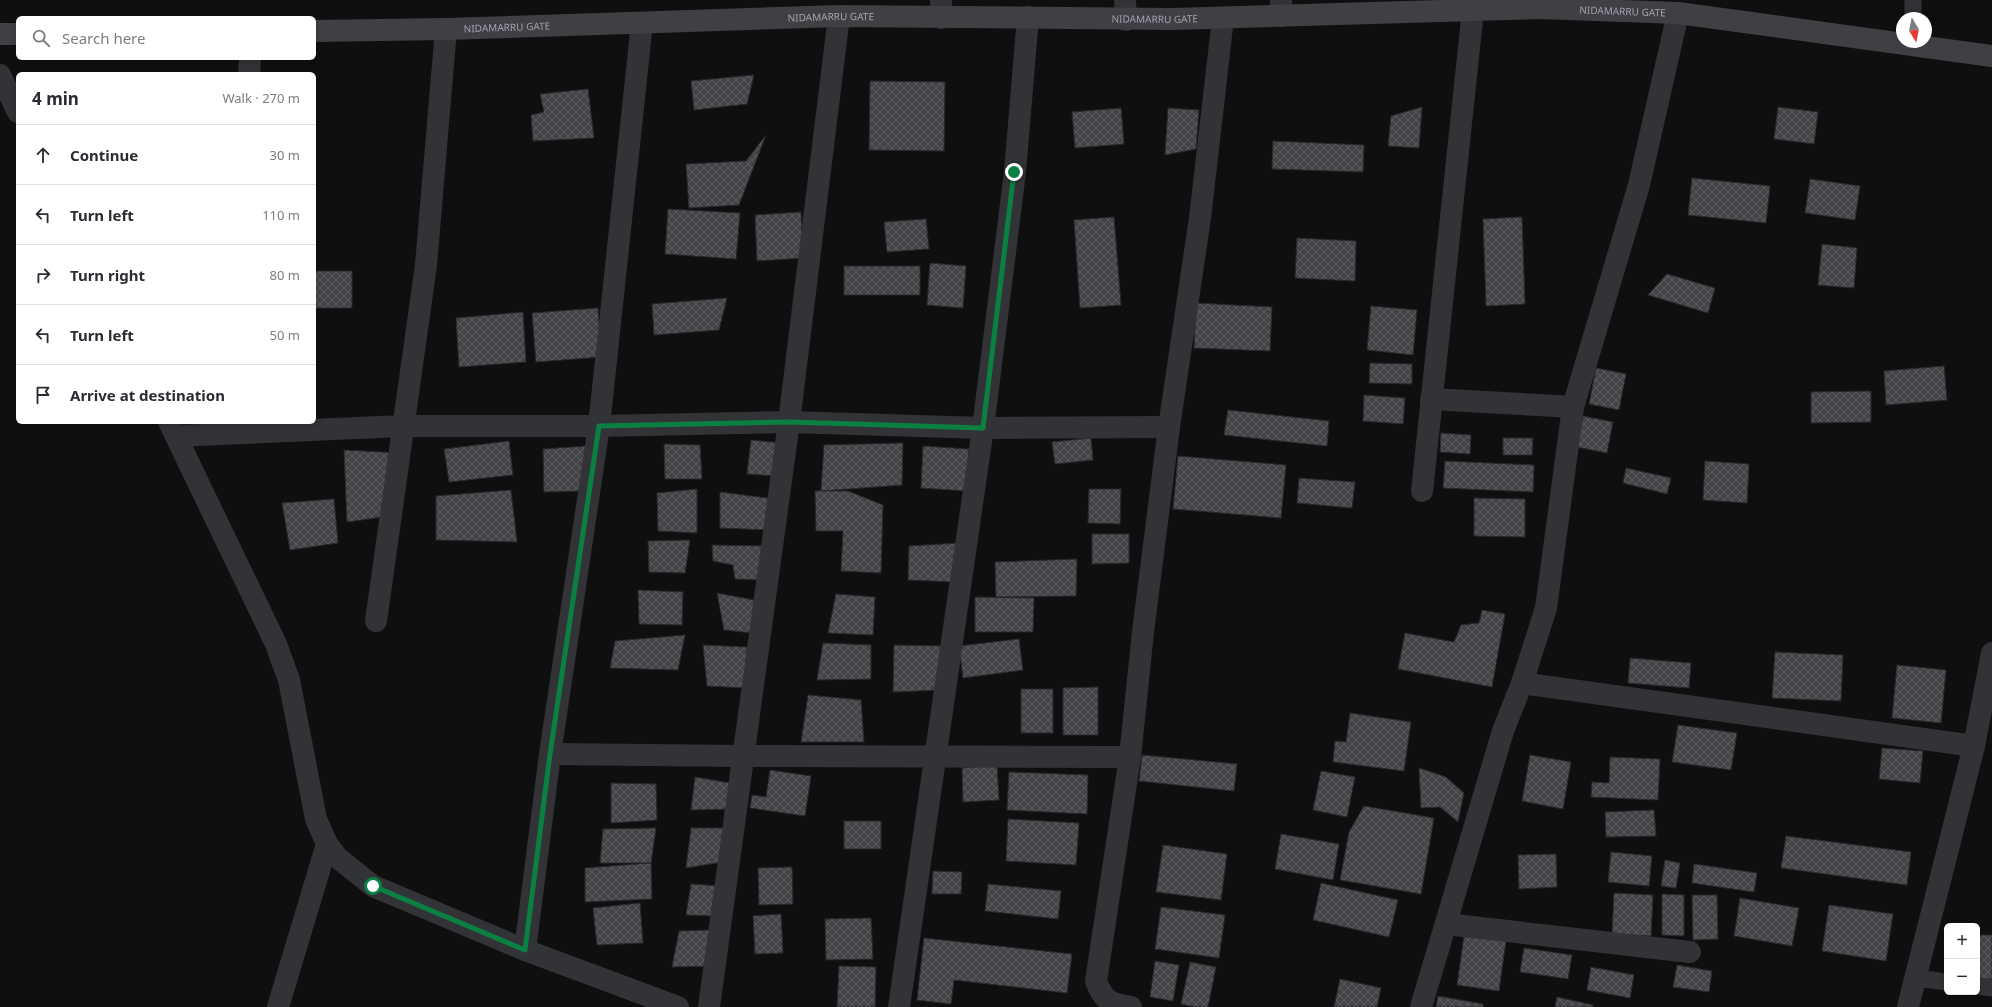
<!DOCTYPE html>
<html lang="en">
<head>
<meta charset="utf-8">
<style>
	:root { --surface:#fff; --page:#f2f2f3; --text:#2b2b33; --muted:#7c7c81; --line:#e1e1e2 }
	body { margin:0; font-family:"Noto Sans",sans-serif; background:var(--page); color:var(--text) }
	.controls { position:absolute; right:12px; bottom:12px; display:grid; overflow:hidden; border-radius:6px; box-shadow:0 2px 6px #0003 }
	.controls button { width:36px; height:36px; display:grid; place-items:center; padding:0; border:0; border-bottom:1px solid var(--line); background:var(--surface); color:var(--text); font:20px sans-serif }
	.compass { position:absolute; left:1896px; top:12px; width:36px; height:36px; border-radius:50%; background:var(--surface); box-shadow:0 2px 6px #0003; rotate:170deg }
	.stop { position:absolute; width:12px; height:12px; margin:-9px; border:3px solid #0b8043; border-radius:50%; background:#fff }
	.stop.end { background:#0b8043; border-color:#fff; box-shadow:0 1px 4px #0008 }
	.list { margin:0; padding:0; list-style:none }
	h2 { display:flex; justify-content:space-between; align-items:center; height:52px; margin:0; padding:0 16px; font-size:17px }
	h2 small { font-size:13px; font-weight:400; color:var(--muted) }
	.list li { display:grid; grid-template-columns:26px 1fr auto; gap:12px; align-items:center; box-sizing:border-box; height:60px; padding:0 16px; border-top:1px solid var(--line) }
	.list b { display:block; font-size:15px; white-space:nowrap }
	.list em { font-size:13px; font-style:normal; color:var(--muted) }
	.icon { flex:none; width:22px; height:22px; fill:none; stroke:currentColor; stroke-width:2; stroke-linecap:round; stroke-linejoin:round }
	.map { position:relative; flex:none; width:1992px; height:1007px; overflow:hidden }
	.search { position:absolute; background:var(--surface); box-shadow:0 2px 6px #0003; left:16px; top:16px; width:300px; height:44px; display:flex; align-items:center; gap:10px; box-sizing:border-box; padding:0 14px; border-radius:6px; color:var(--muted); font-size:15px }
	.panel { position:absolute; background:var(--surface); box-shadow:0 2px 6px #0003; left:16px; top:72px; width:300px; height:352px; border-radius:6px }
	.map>svg:first-child { display:block }
</style>
</head>
<body>
<div class="map">
<svg width="1992" height="1007" viewBox="0 0 1992 1007">
	<defs>
		<pattern id="building-cross-hatch" width="8" height="8" patternUnits="userSpaceOnUse"><rect width="8" height="8" fill="#434448"/><path d="M0 0l8 8M0 8l8-8" fill="none" stroke="#5b5c60"/></pattern>
	</defs>
	<rect width="100%" height="100%" fill="#0f0f10"/>
	<g fill="url(#building-cross-hatch)" stroke="#29292c">
		<path d="M 754,75 L 747,104 L 694,110 L 691,81 Z"/>
		<path d="M 870,81 L 945,82 L 944,151 L 869,150 Z"/>
		<path d="M 588,89 L 594,138 L 533,141 L 531,115 L 544,112 L 540,94 Z"/>
		<path d="M 1422,107 L 1419,148 L 1388,146 L 1391,116 Z"/>
		<path d="M 1778,107 L 1818,112 L 1814,144 L 1774,139 Z"/>
		<path d="M 1121,108 L 1124,144 L 1075,148 L 1072,112 Z"/>
		<path d="M 1168,108 L 1199,110 L 1196,149 L 1165,155 Z"/>
		<path d="M 766,135 L 739,205 L 689,208 L 686,164 L 746,161 Z"/>
		<path d="M 1273,141 L 1364,145 L 1363,172 L 1272,169 Z"/>
		<path d="M 1692,178 L 1770,186 L 1766,223 L 1688,215 Z"/>
		<path d="M 1810,179 L 1860,186 L 1855,220 L 1805,213 Z"/>
		<path d="M 668,209 L 740,213 L 736,259 L 665,254 Z"/>
		<path d="M 801,212 L 803,258 L 757,261 L 755,215 Z"/>
		<path d="M 1114,217 L 1121,305 L 1080,308 L 1074,220 Z"/>
		<path d="M 1522,217 L 1525,304 L 1486,306 L 1483,219 Z"/>
		<path d="M 926,219 L 929,249 L 887,252 L 884,222 Z"/>
		<path d="M 1297,238 L 1356,241 L 1355,281 L 1295,278 Z"/>
		<path d="M 1822,244 L 1857,248 L 1854,288 L 1818,285 Z"/>
		<path d="M 930,263 L 966,266 L 963,308 L 927,305 Z"/>
		<rect x="844" y="266" width="76" height="29"/>
		<rect x="314" y="271" width="38" height="37"/>
		<path d="M 1667,274 L 1715,288 L 1708,313 L 1648,295 Z"/>
		<path d="M 727,298 L 719,330 L 654,335 L 652,304 Z"/>
		<path d="M 1196,303 L 1272,307 L 1270,351 L 1194,348 Z"/>
		<path d="M 1371,306 L 1417,310 L 1413,355 L 1367,350 Z"/>
		<path d="M 598,308 L 601,357 L 536,362 L 532,313 Z"/>
		<path d="M 523,312 L 526,362 L 459,367 L 456,318 Z"/>
		<path d="M 1370,363 L 1412,364 L 1412,384 L 1369,383 Z"/>
		<path d="M 1944,366 L 1947,400 L 1886,405 L 1884,371 Z"/>
		<path d="M 1596,368 L 1626,374 L 1619,410 L 1589,404 Z"/>
		<path d="M 1871,391 L 1871,422 L 1811,423 L 1811,392 Z"/>
		<path d="M 1364,395 L 1405,398 L 1403,424 L 1363,421 Z"/>
		<path d="M 1228,410 L 1329,421 L 1327,446 L 1224,435 Z"/>
		<path d="M 1583,416 L 1613,422 L 1607,453 L 1577,447 Z"/>
		<path d="M 1441,433 L 1471,435 L 1470,454 L 1440,452 Z"/>
		<path d="M 1091,438 L 1093,460 L 1055,464 L 1052,442 Z"/>
		<path d="M 1503,438 L 1533,438 L 1532,455 L 1503,455 Z"/>
		<path d="M 751,440 L 782,443 L 776,476 L 747,474 Z"/>
		<path d="M 509,441 L 513,475 L 449,482 L 444,449 Z"/>
		<path d="M 903,443 L 902,485 L 821,491 L 824,445 Z"/>
		<path d="M 664,444 L 700,445 L 702,479 L 665,479 Z"/>
		<path d="M 586,446 L 583,491 L 544,492 L 543,449 Z"/>
		<path d="M 923,446 L 969,449 L 967,491 L 921,488 Z"/>
		<path d="M 344,450 L 400,453 L 382,517 L 347,522 Z"/>
		<path d="M 1178,456 L 1286,465 L 1281,518 L 1173,509 Z"/>
		<path d="M 1445,461 L 1534,465 L 1533,492 L 1443,488 Z"/>
		<path d="M 1705,461 L 1749,464 L 1747,503 L 1703,500 Z"/>
		<path d="M 1626,468 L 1671,478 L 1667,494 L 1623,483 Z"/>
		<path d="M 1299,478 L 1355,482 L 1352,508 L 1297,503 Z"/>
		<path d="M 697,489 L 697,533 L 658,531 L 657,493 Z"/>
		<path d="M 1089,489 L 1121,489 L 1120,524 L 1088,523 Z"/>
		<path d="M 511,490 L 517,542 L 436,540 L 436,496 Z"/>
		<path d="M 815,491 L 848,491 L 883,505 L 881,573 L 841,571 L 843,531 L 816,531 Z"/>
		<path d="M 720,492 L 775,499 L 770,530 L 720,528 Z"/>
		<path d="M 1474,498 L 1525,499 L 1525,537 L 1474,536 Z"/>
		<path d="M 334,499 L 338,543 L 290,550 L 282,503 Z"/>
		<path d="M 1092,534 L 1129,534 L 1129,563 L 1092,564 Z"/>
		<path d="M 690,540 L 685,573 L 649,572 L 648,541 Z"/>
		<path d="M 960,543 L 955,582 L 908,580 L 909,546 Z"/>
		<path d="M 712,545 L 766,546 L 761,580 L 735,579 L 733,565 L 713,561 Z"/>
		<path d="M 1077,559 L 1076,596 L 996,597 L 995,562 Z"/>
		<path d="M 638,590 L 683,592 L 682,625 L 639,624 Z"/>
		<path d="M 717,593 L 754,600 L 753,633 L 724,630 Z"/>
		<path d="M 836,594 L 875,597 L 873,635 L 828,633 Z"/>
		<path d="M 975,597 L 1034,598 L 1033,632 L 975,632 Z"/>
		<path d="M 1482,610 L 1505,614 L 1492,687 L 1398,669 L 1405,633 L 1454,642 L 1461,625 L 1479,623 Z"/>
		<path d="M 685,635 L 678,670 L 610,668 L 615,641 Z"/>
		<path d="M 1019,639 L 1023,670 L 963,678 L 959,646 Z"/>
		<path d="M 823,643 L 871,645 L 871,679 L 817,680 Z"/>
		<path d="M 703,645 L 747,647 L 746,688 L 707,686 Z"/>
		<path d="M 894,645 L 944,646 L 942,690 L 893,692 Z"/>
		<path d="M 1775,652 L 1843,655 L 1841,701 L 1772,698 Z"/>
		<path d="M 1630,658 L 1691,663 L 1689,688 L 1628,683 Z"/>
		<path d="M 1897,665 L 1946,670 L 1941,723 L 1892,718 Z"/>
		<path d="M 1098,687 L 1098,735 L 1063,735 L 1063,688 Z"/>
		<rect x="1021" y="689" width="32" height="44"/>
		<path d="M 808,695 L 861,700 L 864,742 L 801,742 Z"/>
		<path d="M 1350,713 L 1411,722 L 1404,771 L 1333,762 L 1335,741 L 1346,742 Z"/>
		<path d="M 1678,725 L 1737,733 L 1731,770 L 1672,762 Z"/>
		<path d="M 1882,748 L 1923,751 L 1920,783 L 1879,779 Z"/>
		<path d="M 1142,755 L 1237,764 L 1234,791 L 1139,781 Z"/>
		<path d="M 1530,755 L 1571,762 L 1563,809 L 1522,801 Z"/>
		<path d="M 1610,757 L 1660,759 L 1658,800 L 1591,797 L 1592,782 L 1609,783 Z"/>
		<path d="M 997,765 L 999,800 L 963,802 L 962,768 Z"/>
		<path d="M 1419,768 L 1446,777 L 1464,793 L 1458,822 L 1440,807 L 1421,808 Z"/>
		<path d="M 770,770 L 811,776 L 805,816 L 750,808 L 752,795 L 766,797 Z"/>
		<path d="M 1321,771 L 1355,777 L 1347,817 L 1313,810 Z"/>
		<path d="M 1009,772 L 1088,775 L 1087,814 L 1007,810 Z"/>
		<path d="M 695,777 L 730,783 L 729,809 L 691,810 Z"/>
		<path d="M 611,783 L 656,784 L 657,820 L 611,823 Z"/>
		<path d="M 1364,806 L 1434,818 L 1421,894 L 1340,880 L 1349,832 Z"/>
		<path d="M 1654,810 L 1656,836 L 1606,837 L 1605,812 Z"/>
		<path d="M 1008,819 L 1079,823 L 1076,865 L 1006,861 Z"/>
		<rect x="844" y="821" width="37" height="28"/>
		<path d="M 656,828 L 651,863 L 600,863 L 603,829 Z"/>
		<path d="M 691,828 L 725,828 L 722,862 L 686,868 Z"/>
		<path d="M 1281,834 L 1339,844 L 1333,880 L 1275,869 Z"/>
		<path d="M 1786,836 L 1911,852 L 1907,885 L 1781,868 Z"/>
		<path d="M 1163,845 L 1227,854 L 1221,900 L 1156,892 Z"/>
		<path d="M 1611,852 L 1652,856 L 1649,886 L 1608,882 Z"/>
		<path d="M 1556,854 L 1557,887 L 1519,889 L 1518,855 Z"/>
		<path d="M 1665,860 L 1680,863 L 1676,888 L 1661,886 Z"/>
		<path d="M 651,863 L 652,899 L 585,902 L 585,868 Z"/>
		<path d="M 1694,864 L 1757,873 L 1754,892 L 1692,883 Z"/>
		<path d="M 792,867 L 793,904 L 759,905 L 758,868 Z"/>
		<path d="M 933,871 L 962,872 L 961,894 L 932,894 Z"/>
		<path d="M 1321,883 L 1398,900 L 1389,937 L 1313,920 Z"/>
		<path d="M 691,884 L 720,886 L 716,916 L 686,915 Z"/>
		<path d="M 988,884 L 1061,891 L 1058,919 L 985,911 Z"/>
		<path d="M 1614,893 L 1653,895 L 1651,936 L 1612,934 Z"/>
		<path d="M 1662,894 L 1684,895 L 1684,936 L 1662,935 Z"/>
		<path d="M 1692,895 L 1717,895 L 1718,939 L 1693,940 Z"/>
		<path d="M 1740,898 L 1799,908 L 1792,946 L 1734,936 Z"/>
		<path d="M 640,903 L 643,943 L 597,945 L 593,908 Z"/>
		<path d="M 1829,905 L 1893,914 L 1886,961 L 1822,951 Z"/>
		<path d="M 1161,907 L 1225,915 L 1219,958 L 1155,949 Z"/>
		<path d="M 781,914 L 783,953 L 755,954 L 753,916 Z"/>
		<path d="M 871,918 L 873,959 L 826,960 L 825,919 Z"/>
		<path d="M 713,930 L 711,966 L 672,967 L 679,931 Z"/>
		<rect x="1977" y="935" width="15" height="44"/>
		<path d="M 1464,936 L 1506,941 L 1499,991 L 1457,985 Z"/>
		<path d="M 924,938 L 1072,954 L 1067,993 L 954,980 L 951,1004 L 917,1000 Z"/>
		<path d="M 1524,948 L 1572,955 L 1568,979 L 1520,972 Z"/>
		<path d="M 1155,961 L 1179,965 L 1173,1001 L 1150,997 Z"/>
		<path d="M 1190,962 L 1216,967 L 1208,1007 L 1195,1007 L 1181,1004 Z"/>
		<path d="M 1677,965 L 1712,971 L 1709,992 L 1673,987 Z"/>
		<path d="M 839,966 L 876,967 L 875,1007 L 837,1007 Z"/>
		<path d="M 1591,967 L 1634,975 L 1630,998 L 1587,990 Z"/>
		<path d="M 1340,979 L 1381,988 L 1377,1007 L 1334,1007 Z"/>
		<path d="M 1438,996 L 1483,1004 L 1483,1007 L 1436,1007 Z"/>
		<path d="M 1557,997 L 1593,1005 L 1593,1007 L 1555,1007 Z"/>
	</g>
	<g fill="none" stroke-linecap="round" stroke-linejoin="round">
		<g stroke="#323337" stroke-width="17">
			<path d="M 1913,18 L 1913,0"/>
			<path d="M 1915,978 L 1947,982"/>
			<path d="M 1977,986 L 1992,988"/>
		</g>
		<g stroke="#323337" stroke-width="22">
			<path d="M 941,0 L 941,18"/>
			<path d="M 1125,0 L 1126,20"/>
			<path d="M 1281,0 L 1281,16"/>
			<path d="M 249,74 L 250,58"/>
			<path d="M 0,75 L 18,112"/>
			<path d="M 1431,399 L 1573,407"/>
			<path d="M 169,422 L 276,644 L 289,680 L 316,819 L 327,844 L 338,858 L 373,886 L 525,950 L 678,1007"/>
			<path d="M 176,436 L 403,426 L 599,426 L 789,422 L 983,428 L 1169,427"/>
			<path d="M 1422,491 L 1473,10"/>
			<path d="M 376,621 L 426,265 L 446,29"/>
			<path d="M 1522,683 L 1974,746"/>
			<path d="M 550,754 L 742,756 L 1130,757"/>
			<path d="M 1446,924 L 1690,952"/>
			<path d="M 525,950 L 550,754 L 599,426 L 642,23"/>
			<path d="M 278,1007 L 327,844"/>
			<path d="M 709,1007 L 789,422 L 839,16"/>
			<path d="M 899,1007 L 983,428 L 1015,172 L 1028,17"/>
			<path d="M 1131,1007 C 1111,1004 1104,1002 1096,981 L 1130,757 L 1143,632 L 1169,427 L 1200,218 L 1223,18"/>
			<path d="M 1421,1007 L 1503,731 L 1522,683 L 1546,608 L 1573,407 L 1639,185 L 1678,13"/>
			<path d="M 1908,1007 L 1974,746 L 1992,653"/>
		</g>
		<g stroke="#3f3f44" stroke-width="22">
			<path id="s1" d="M 314,31 L 446,29 L 839,16 L 1173,19 L 1540,8 L 1678,13 L 1992,56"/>
			<path d="M 0,34 L 18,34"/>
		</g>
	</g>
	<g fill="none" stroke-linecap="round" stroke-linejoin="round">
		<path stroke="#0b8043" stroke-width="5" d="M 373,886 L 525,950 L 550,754 L 599,426 L 789,422 L 983,428 L 1014,172"/>
	</g>
	<g text-anchor="middle" dominant-baseline="central" stroke-width="3.5" stroke-linejoin="round" paint-order="stroke">
		<g font-size="10" fill="#a1a4af" stroke="#0a0a0b">
			<text stroke="none"><textPath href="#s1" startOffset="1309">NIDAMARRU GATE</textPath></text>
			<text stroke="none"><textPath href="#s1" startOffset="517">NIDAMARRU GATE</textPath></text>
			<text stroke="none"><textPath href="#s1" startOffset="841">NIDAMARRU GATE</textPath></text>
			<text stroke="none"><textPath href="#s1" startOffset="193">NIDAMARRU GATE</textPath></text>
		</g>
	</g>
</svg>
<div class="controls">
<button>+</button>
<button>−</button>
</div>
<svg class="compass" viewBox="-18 -18 36 36"><path d="M0-13l5 13h-10z" fill="#e53935"/><path d="M0 13l5-13h-10z" fill="#7c7c81"/></svg>
<div class="stop" style="left:373px;top:886px"></div>
<div class="stop end" style="left:1014px;top:172px"></div>
<div class="search"><svg class="icon" aria-label="search" viewBox="0 0 24 24"><circle cx="10" cy="10" r="6"/><path d="M15 15l6 6"/></svg>Search here</div>
<section class="panel">
<h2>4 min<small>Walk · 270 m</small></h2>
<ul class="list">
<li><svg class="icon" aria-label="ahead" viewBox="0 0 24 24"><path d="M12 20V5M6 11l6-6 6 6"/></svg><div><b>Continue</b></div><em>30 m</em></li>
<li><svg class="icon" aria-label="left" viewBox="0 0 24 24"><path d="M17 20v-9H6M10 6l-5 5 5 5"/></svg><div><b>Turn left</b></div><em>110 m</em></li>
<li><svg class="icon" aria-label="right" viewBox="0 0 24 24"><path d="M7 20v-9h11M14 6l5 5-5 5"/></svg><div><b>Turn right</b></div><em>80 m</em></li>
<li><svg class="icon" aria-label="left" viewBox="0 0 24 24"><path d="M17 20v-9H6M10 6l-5 5 5 5"/></svg><div><b>Turn left</b></div><em>50 m</em></li>
<li><svg class="icon" aria-label="arrive" viewBox="0 0 24 24"><path d="M6 21V4h12l-3 4 3 4H6"/></svg><div><b>Arrive at destination</b></div></li>
</ul>
</section>
</div>
</body>
</html>
